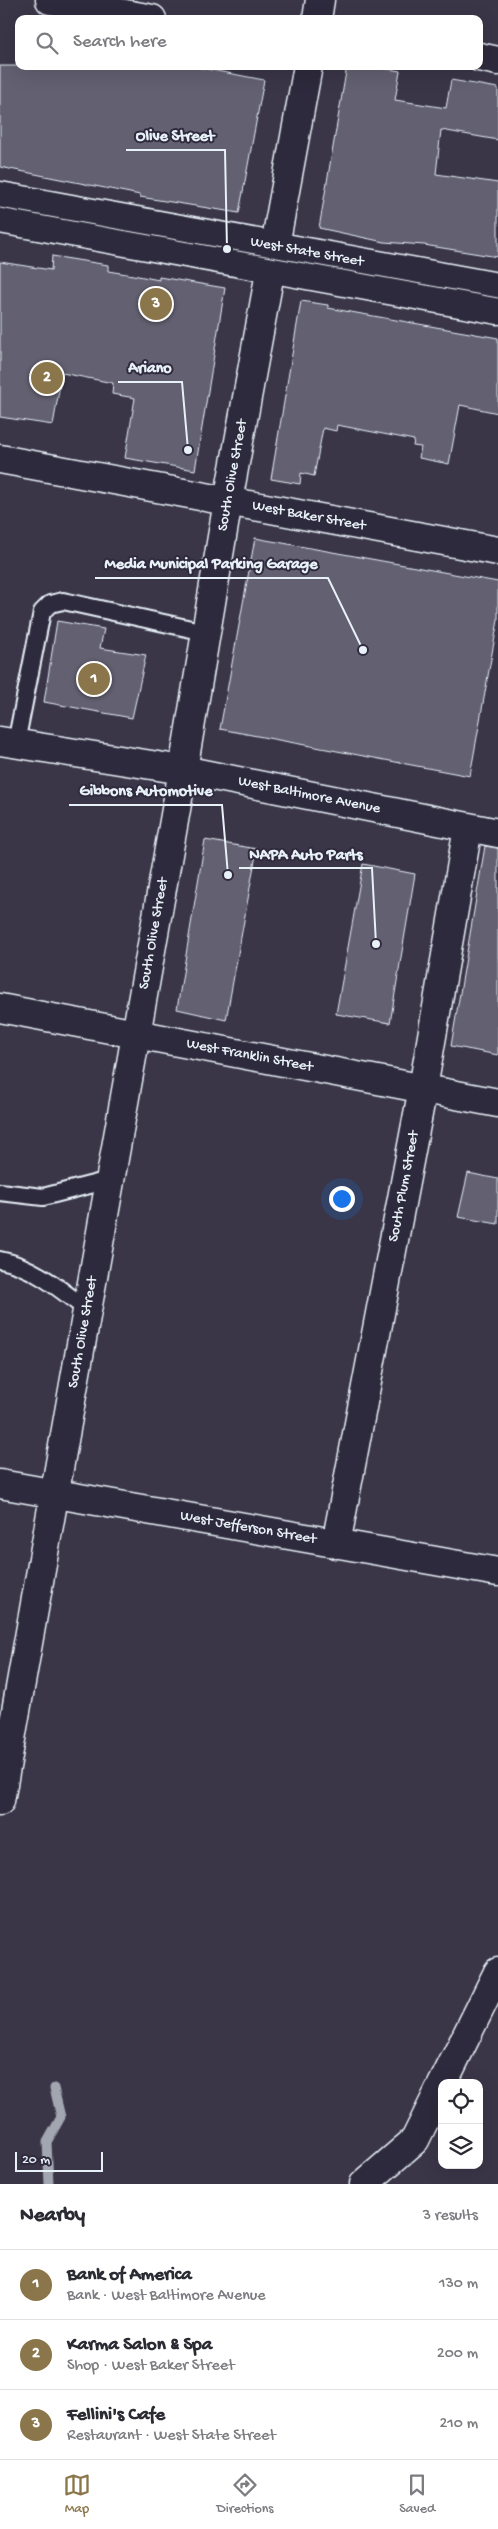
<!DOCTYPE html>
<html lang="en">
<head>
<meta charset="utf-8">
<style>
	:root { --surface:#fff; --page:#f2f2f3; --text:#2b2b33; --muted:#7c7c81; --line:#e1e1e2; --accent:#8a764a }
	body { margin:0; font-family:"Gochi Hand",sans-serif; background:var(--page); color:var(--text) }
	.controls { position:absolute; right:15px; bottom:15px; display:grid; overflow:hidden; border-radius:10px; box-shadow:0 5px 20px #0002 }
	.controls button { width:45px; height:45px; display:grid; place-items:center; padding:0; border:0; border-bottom:1px solid var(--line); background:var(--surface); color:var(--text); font:25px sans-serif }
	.scale { position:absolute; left:15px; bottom:12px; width:88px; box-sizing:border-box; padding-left:5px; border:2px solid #e8f1f8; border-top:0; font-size:14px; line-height:18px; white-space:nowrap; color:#e8f1f8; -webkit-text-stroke:4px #2f2a3d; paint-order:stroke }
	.you { position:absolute; left:341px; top:1198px; width:18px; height:18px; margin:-12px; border:4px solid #fff; border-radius:50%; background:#1a73e8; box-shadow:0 0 0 8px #1a73e833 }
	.badge { display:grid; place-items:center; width:32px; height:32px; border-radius:50%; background:var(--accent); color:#fff; font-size:16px; font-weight:700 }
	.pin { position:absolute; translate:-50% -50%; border:2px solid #fff; box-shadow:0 1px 5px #0006 }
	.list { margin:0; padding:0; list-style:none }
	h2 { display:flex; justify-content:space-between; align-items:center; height:65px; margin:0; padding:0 20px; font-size:21px }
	h2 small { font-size:16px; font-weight:400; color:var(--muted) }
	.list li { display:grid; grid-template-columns:32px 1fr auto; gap:15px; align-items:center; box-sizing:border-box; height:70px; padding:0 20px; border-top:1px solid var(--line) }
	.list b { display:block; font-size:19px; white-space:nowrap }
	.list p { margin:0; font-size:16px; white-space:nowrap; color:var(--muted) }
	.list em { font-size:16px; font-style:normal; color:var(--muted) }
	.icon { flex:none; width:28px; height:28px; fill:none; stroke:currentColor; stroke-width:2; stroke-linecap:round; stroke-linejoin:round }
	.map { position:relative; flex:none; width:498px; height:2184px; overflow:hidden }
	.search { position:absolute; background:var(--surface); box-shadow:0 5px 20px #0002; left:15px; right:15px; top:15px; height:55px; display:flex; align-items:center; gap:12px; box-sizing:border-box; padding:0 18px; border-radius:10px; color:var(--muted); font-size:19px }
	.sheet { height:275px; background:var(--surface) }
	nav { display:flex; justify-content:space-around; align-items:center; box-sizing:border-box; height:70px; border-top:1px solid var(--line); background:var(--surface); font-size:14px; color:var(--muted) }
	nav a { display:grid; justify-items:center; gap:2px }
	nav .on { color:var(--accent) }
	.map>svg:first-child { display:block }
</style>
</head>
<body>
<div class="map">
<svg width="498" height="2184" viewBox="0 0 498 2184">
	<rect width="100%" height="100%" fill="#3a3648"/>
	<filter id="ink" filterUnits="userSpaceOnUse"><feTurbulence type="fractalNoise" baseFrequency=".02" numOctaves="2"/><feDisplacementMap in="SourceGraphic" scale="10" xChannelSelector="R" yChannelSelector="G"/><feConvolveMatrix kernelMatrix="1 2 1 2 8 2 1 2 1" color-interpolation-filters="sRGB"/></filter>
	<g filter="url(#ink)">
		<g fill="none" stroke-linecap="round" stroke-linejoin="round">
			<path stroke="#a2a6b1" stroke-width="9" d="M 49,2184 L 47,2142 L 61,2117 L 54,2088"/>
		</g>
		<g fill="#636171" stroke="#e8f1f8">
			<path d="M 0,66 L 191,66 L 264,80 L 239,213 L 140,197 L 140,195 L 0,167 Z"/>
			<path d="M 347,66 L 370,66 L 400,71 L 395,100 L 446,108 L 451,80 L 498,88 L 498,140 L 441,130 L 436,174 L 498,183 L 498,257 L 424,245 L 384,242 L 319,228 Z"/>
			<path d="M 52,256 L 108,265 L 108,271 L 133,275 L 159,280 L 159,277 L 225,288 L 195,470 L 125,458 L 135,398 L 112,394 L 113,383 L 62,373 L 53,425 L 0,417 L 0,262 L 51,270 Z"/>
			<path d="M 301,301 L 328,305 L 328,308 L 498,338 L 498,413 L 460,405 L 449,464 L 419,458 L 421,447 L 413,446 L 414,440 L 337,425 L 336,431 L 323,428 L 314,476 L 301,473 L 300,484 L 271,479 Z"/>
			<path d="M 255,538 L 498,582 L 498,620 L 470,776 L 220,729 Z"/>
			<path d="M 57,621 L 104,629 L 100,648 L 146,655 L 132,718 L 44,702 Z"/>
			<path d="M 205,840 L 257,849 L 226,1020 L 177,1009 Z"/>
			<path d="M 485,846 L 498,848 L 498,1055 L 451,1046 Z"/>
			<path d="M 363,864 L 415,874 L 390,1023 L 336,1014 Z"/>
			<path d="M 468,1173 L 498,1179 L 498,1224 L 458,1217 Z"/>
		</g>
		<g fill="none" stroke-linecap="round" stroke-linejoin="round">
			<g stroke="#e8f1f8" stroke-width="20">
				<g id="service">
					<path d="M 16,743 L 42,612 L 50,604 L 63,601 L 205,632"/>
					<path d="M 0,1192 L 43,1197 L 109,1180"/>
					<path d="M 0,1260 C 33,1266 60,1289 86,1309"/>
				</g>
			</g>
			<g stroke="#e8f1f8" stroke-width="31">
				<g id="minor">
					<path d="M 50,0 L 152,19"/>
					<path d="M 317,19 L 320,0"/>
					<path d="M 479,57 L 498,61"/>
					<path id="s1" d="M 0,196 L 498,287"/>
					<path d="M 0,219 L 498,310"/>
					<path id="s2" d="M 0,459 L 498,551"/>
					<path id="s3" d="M 0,1008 L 498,1103"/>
					<path id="s4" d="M 0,1484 L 498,1572"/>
					<path id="s5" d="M 336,1544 L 423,1088 L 468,828"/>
					<path id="s6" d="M 0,1801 L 183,770 L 228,501 L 308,66"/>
					<path d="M 443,2083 L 498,1972"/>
					<path d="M 364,2184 L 415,2140 L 442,2085"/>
				</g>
			</g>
			<g stroke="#e8f1f8" stroke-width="31">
				<g id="primary">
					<path id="s7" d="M 0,741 L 183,770 L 498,833"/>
				</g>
			</g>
			<use href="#service" stroke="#2f2a3d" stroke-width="16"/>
			<use href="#minor" stroke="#2f2a3d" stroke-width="28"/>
			<use href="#primary" stroke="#2f2a3d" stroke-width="28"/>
			<path stroke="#e8f1f8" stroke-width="1" d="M 0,208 L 498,298"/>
		</g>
	</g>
	<g text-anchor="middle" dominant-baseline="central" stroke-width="4" stroke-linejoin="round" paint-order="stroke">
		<g font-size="15" fill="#e8f1f8" stroke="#2f2a3d">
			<text stroke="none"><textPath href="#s1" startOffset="312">West State Street</textPath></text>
			<text stroke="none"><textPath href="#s6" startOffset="1346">South Olive Street</textPath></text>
			<text stroke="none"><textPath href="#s2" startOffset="314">West Baker Street</textPath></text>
			<text stroke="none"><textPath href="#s7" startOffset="314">West Baltimore Avenue</textPath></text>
			<text stroke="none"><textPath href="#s6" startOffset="881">South Olive Street</textPath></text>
			<text stroke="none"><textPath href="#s3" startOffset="254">West Franklin Street</textPath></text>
			<text stroke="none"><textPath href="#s5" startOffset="364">South Plum Street</textPath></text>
			<text stroke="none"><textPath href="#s6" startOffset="476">South Olive Street</textPath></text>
			<text stroke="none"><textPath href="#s4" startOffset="252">West Jefferson Street</textPath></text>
		</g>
	</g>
	<path fill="none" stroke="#e8f1f8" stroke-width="2" d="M227 249L225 150H126M188 450L182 382H118M363 650L328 578H95M228 875L222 805H69M376 944L372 868H239"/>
	<g fill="#e8f1f8" stroke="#2f2a3d" stroke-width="2">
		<circle cx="227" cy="249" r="5"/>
		<circle cx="188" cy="450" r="5"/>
		<circle cx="363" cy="650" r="5"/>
		<circle cx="228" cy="875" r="5"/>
		<circle cx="376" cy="944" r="5"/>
	</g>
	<g font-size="16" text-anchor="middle" font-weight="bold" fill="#e8f1f8" stroke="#2f2a3d" stroke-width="4" stroke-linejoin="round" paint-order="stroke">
		<text x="175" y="140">Olive Street</text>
		<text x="150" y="372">Ariano</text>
		<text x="211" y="568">Media Municipal Parking Garage</text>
		<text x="146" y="795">Gibbons Automotive</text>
		<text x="306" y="859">NAPA Auto Parts</text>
	</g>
</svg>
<div class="controls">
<button><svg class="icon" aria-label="locate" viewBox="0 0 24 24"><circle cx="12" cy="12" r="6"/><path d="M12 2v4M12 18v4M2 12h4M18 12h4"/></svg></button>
<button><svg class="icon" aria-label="layers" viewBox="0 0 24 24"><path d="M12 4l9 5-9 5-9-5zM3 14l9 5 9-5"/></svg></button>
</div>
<div class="scale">20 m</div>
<div class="you"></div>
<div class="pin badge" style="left:94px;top:679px">1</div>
<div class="pin badge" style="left:47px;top:378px">2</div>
<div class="pin badge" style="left:156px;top:304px">3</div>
<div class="search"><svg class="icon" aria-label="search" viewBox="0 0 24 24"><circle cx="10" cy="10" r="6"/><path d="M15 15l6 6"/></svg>Search here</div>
</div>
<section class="sheet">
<h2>Nearby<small>3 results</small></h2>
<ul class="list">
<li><span class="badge">1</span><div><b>Bank of America</b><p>Bank · West Baltimore Avenue</p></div><em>130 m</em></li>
<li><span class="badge">2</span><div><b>Karma Salon &amp; Spa</b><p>Shop · West Baker Street</p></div><em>200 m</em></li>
<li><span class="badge">3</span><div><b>Fellini's Cafe</b><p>Restaurant · West State Street</p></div><em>210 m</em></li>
</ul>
</section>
<nav>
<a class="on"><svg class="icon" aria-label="map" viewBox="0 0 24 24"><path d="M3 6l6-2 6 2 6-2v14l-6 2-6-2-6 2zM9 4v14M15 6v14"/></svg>Map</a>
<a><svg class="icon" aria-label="directions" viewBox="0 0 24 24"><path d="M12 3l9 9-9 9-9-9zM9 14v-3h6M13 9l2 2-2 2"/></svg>Directions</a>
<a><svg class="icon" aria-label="saved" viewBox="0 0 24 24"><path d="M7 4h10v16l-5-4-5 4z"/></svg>Saved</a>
</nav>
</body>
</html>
